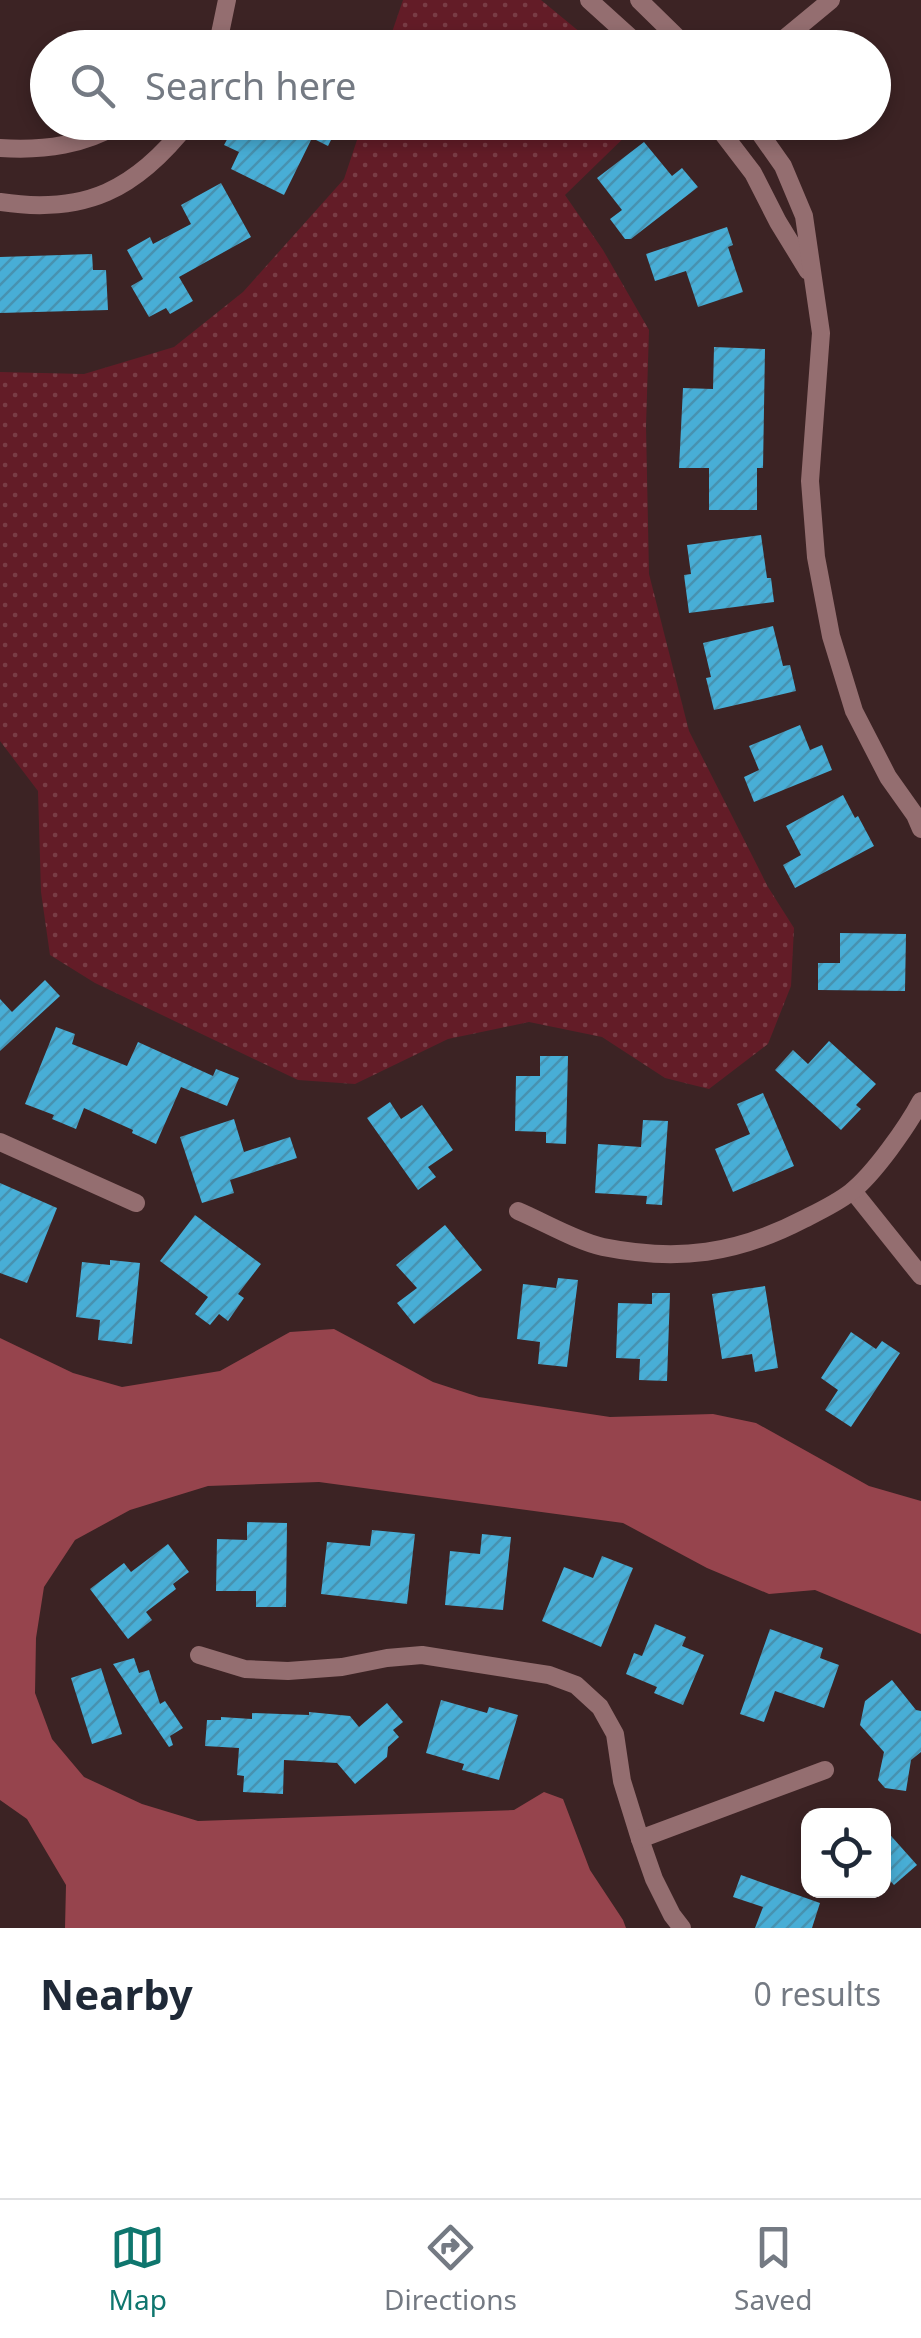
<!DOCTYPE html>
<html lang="en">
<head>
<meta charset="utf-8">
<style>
	:root { --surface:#fff; --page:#f2f2f3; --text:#1f2937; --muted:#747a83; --line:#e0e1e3; --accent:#0f766e }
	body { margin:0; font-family:"Noto Sans",sans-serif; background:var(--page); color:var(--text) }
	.controls { position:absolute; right:30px; bottom:30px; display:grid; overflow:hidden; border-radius:20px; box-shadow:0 5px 15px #0003 }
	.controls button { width:90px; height:90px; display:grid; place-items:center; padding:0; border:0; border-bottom:2px solid var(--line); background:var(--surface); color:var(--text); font:50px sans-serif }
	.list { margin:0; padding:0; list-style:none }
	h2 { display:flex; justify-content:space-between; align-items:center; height:130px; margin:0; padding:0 40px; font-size:42px }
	h2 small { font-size:32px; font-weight:400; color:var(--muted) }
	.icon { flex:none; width:55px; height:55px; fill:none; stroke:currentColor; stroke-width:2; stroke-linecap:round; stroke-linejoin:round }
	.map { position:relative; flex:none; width:921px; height:1928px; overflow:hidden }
	.search { position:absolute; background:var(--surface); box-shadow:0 5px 15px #0003; left:30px; right:30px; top:30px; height:110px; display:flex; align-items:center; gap:25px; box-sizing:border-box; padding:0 35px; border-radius:55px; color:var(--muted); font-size:38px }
	.sheet { height:270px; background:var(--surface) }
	nav { display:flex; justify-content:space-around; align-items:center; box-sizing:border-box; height:140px; border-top:2px solid var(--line); background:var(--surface); font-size:28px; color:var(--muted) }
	nav a { display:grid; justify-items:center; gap:5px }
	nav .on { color:var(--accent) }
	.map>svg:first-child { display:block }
</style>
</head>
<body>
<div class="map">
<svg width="921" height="1928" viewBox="0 0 921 1928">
	<defs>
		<pattern id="grass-dots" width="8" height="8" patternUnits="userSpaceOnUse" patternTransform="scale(2.5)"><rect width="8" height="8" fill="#631c27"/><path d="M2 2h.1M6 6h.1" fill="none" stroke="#793c45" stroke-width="1.8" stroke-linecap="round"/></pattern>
		<pattern id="building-hatch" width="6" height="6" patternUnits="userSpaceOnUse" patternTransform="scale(2.5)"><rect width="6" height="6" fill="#48aed6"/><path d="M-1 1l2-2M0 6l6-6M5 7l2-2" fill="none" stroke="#4792b0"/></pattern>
	</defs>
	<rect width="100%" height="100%" fill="#3c2324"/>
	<g fill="url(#grass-dots)">
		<path d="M 403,0 L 541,0 L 598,47 L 387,47 Z"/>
		<path d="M 363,122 L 639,123 L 565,195 L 603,250 L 649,330 L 646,426 L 649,574 L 689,731 L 768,887 L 794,928 L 791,986 L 768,1044 L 709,1089 L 665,1078 L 602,1037 L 529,1022 L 448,1039 L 355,1084 L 298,1080 L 95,983 L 50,955 L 41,892 L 38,791 L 0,741 L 0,372 L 84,374 L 174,347 L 243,292 L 344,179 Z"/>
	</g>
	<path fill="#96444d" d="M 334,1329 L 433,1382 L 479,1397 L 610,1417 L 713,1414 L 756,1423 L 869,1486 L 921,1501 L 921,1634 L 815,1590 L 769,1594 L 707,1568 L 623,1523 L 319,1482 L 208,1486 L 130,1510 L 75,1540 L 44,1587 L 36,1638 L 35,1693 L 52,1739 L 84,1777 L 142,1804 L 198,1821 L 514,1810 L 544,1792 L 563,1799 L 590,1870 L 623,1920 L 626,1928 L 65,1928 L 66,1885 L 27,1819 L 0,1800 L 0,1338 L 73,1373 L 122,1387 L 220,1371 L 290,1332 Z"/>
	<g fill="url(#building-hatch)">
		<path d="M 261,122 L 340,122 L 328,146 L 312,138 L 284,195 L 231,169 L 239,152 L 224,145 L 236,123 L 256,132 Z"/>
		<path d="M 644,142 L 672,176 L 682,168 L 698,187 L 631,239 L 625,239 L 610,219 L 622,210 L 597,178 Z"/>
		<path d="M 221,183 L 251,237 L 179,277 L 193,301 L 170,314 L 166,308 L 149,317 L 131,286 L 143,279 L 127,250 L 150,237 L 153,244 L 191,224 L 181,205 Z"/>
		<path d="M 727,227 L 733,245 L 728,247 L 743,292 L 698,307 L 686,271 L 655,281 L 646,254 Z"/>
		<path d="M 92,254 L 93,270 L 106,270 L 108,310 L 0,313 L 0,257 Z"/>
		<path d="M 714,347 L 765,349 L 763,468 L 757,468 L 757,510 L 709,510 L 709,468 L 679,468 L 683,388 L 713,389 Z"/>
		<path d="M 761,535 L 767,578 L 771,578 L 774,602 L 689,613 L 684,575 L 691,574 L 687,545 Z"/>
		<path d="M 773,626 L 783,666 L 790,665 L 796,691 L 714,710 L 706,678 L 711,677 L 703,643 Z"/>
		<path d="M 800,725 L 810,750 L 822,745 L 832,770 L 754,802 L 744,777 L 759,770 L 749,746 Z"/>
		<path d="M 843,795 L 855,818 L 858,816 L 874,846 L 795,888 L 783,865 L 801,855 L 786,826 Z"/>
		<path d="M 840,933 L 906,934 L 905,991 L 818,990 L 818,963 L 840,963 Z"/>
		<path d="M 45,980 L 60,996 L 0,1051 L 0,999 L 12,1012 Z"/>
		<path d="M 56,1027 L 75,1034 L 72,1044 L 127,1066 L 138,1042 L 213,1076 L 216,1069 L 239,1078 L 227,1106 L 181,1087 L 156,1144 L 132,1133 L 133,1130 L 84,1108 L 76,1129 L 52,1119 L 54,1115 L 25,1104 Z"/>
		<path d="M 829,1041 L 876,1084 L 856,1105 L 861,1109 L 841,1130 L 775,1070 L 793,1050 L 808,1064 Z"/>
		<path d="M 540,1056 L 568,1056 L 566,1144 L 546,1143 L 546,1132 L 515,1131 L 516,1076 L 540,1076 Z"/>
		<path d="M 763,1093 L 794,1166 L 733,1192 L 715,1149 L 750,1134 L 737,1104 Z"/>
		<path d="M 390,1102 L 401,1119 L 422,1105 L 453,1150 L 428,1167 L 436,1177 L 418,1190 L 367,1118 Z"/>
		<path d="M 234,1119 L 244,1152 L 290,1137 L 297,1158 L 230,1180 L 234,1193 L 202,1203 L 180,1137 Z"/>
		<path d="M 643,1120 L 668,1121 L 662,1205 L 646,1204 L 647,1196 L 595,1193 L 598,1144 L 641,1147 Z"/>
		<path d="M 0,1183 L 57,1208 L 27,1283 L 0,1273 Z"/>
		<path d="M 195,1215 L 261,1264 L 238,1294 L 244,1298 L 228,1321 L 219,1314 L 210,1325 L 195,1314 L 208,1297 L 160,1261 Z"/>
		<path d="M 445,1225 L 482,1270 L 414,1324 L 397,1303 L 417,1288 L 396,1265 Z"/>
		<path d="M 110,1260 L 140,1263 L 132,1344 L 98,1340 L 100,1320 L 76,1317 L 82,1262 L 110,1265 Z"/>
		<path d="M 558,1278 L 578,1280 L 567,1367 L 538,1364 L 540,1342 L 517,1339 L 523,1284 L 556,1288 Z"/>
		<path d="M 765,1286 L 778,1368 L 755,1372 L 752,1354 L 722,1359 L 712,1294 Z"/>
		<path d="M 652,1293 L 670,1293 L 667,1381 L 639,1380 L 640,1359 L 616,1358 L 618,1303 L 652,1304 Z"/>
		<path d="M 851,1332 L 876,1349 L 882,1341 L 900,1353 L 851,1427 L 825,1410 L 838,1390 L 821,1378 Z"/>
		<path d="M 247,1522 L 287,1523 L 286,1607 L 256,1607 L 256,1591 L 216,1591 L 217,1539 L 247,1540 Z"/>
		<path d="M 372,1530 L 415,1534 L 407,1604 L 321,1594 L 327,1542 L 370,1546 Z"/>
		<path d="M 482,1534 L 511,1537 L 503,1610 L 445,1605 L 450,1551 L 480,1554 Z"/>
		<path d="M 168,1544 L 189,1572 L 173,1584 L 176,1589 L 146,1612 L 152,1620 L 128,1639 L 90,1589 L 124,1563 L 131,1572 Z"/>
		<path d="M 602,1556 L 633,1568 L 601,1647 L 542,1621 L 564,1567 L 593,1578 Z"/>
		<path d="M 655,1624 L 686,1637 L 682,1646 L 704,1655 L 683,1705 L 654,1693 L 657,1687 L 626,1674 L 634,1653 L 642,1656 Z"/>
		<path d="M 770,1629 L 823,1648 L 820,1658 L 839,1665 L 824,1708 L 775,1691 L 764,1722 L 740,1714 Z"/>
		<path d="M 134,1658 L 139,1673 L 149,1670 L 160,1704 L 165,1701 L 183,1728 L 170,1736 L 173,1745 L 169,1747 L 113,1664 Z"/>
		<path d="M 101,1668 L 122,1734 L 92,1744 L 71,1678 Z"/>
		<path d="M 892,1680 L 916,1710 L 921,1711 L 921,1752 L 911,1760 L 906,1791 L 885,1788 L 878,1780 L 884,1752 L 860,1725 L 865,1701 Z"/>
		<path d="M 441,1700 L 487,1713 L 489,1707 L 518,1715 L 499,1780 L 462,1770 L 464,1764 L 426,1753 Z"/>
		<path d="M 387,1703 L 403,1722 L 393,1730 L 399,1737 L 388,1747 L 387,1757 L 355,1784 L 337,1763 L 284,1760 L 283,1794 L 243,1792 L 244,1776 L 237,1775 L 239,1748 L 205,1746 L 207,1720 L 221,1720 L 221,1717 L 252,1719 L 252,1713 L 309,1715 L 309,1712 L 350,1716 L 359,1727 Z"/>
		<path d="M 884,1828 L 917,1865 L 894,1885 L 884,1874 Z"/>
		<path d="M 741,1875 L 820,1903 L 812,1928 L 755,1928 L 763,1907 L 733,1897 Z"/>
	</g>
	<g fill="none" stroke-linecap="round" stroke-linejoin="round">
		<g stroke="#946e70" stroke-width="18">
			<path d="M 589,0 L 642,48"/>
			<path d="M 639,0 L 688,48"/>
			<path d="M 217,48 L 227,0"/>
			<path d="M 773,48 L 831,0"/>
			<path d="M 714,122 L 753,173 L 778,222 L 808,271"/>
			<path d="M 752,122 L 783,166 L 804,216 L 821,333 L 810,481 L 816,557 L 831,636 L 854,711 L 888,777 L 915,815 L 921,829"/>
			<path d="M 0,148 C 47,151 82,145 124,122"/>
			<path d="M 0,202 C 85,215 136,190 189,122"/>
			<path d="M 0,1142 L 136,1203"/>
			<path d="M 853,1191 L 921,1276"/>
			<path d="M 518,1211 C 544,1222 576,1241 603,1247 C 678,1262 737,1254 804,1219 C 820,1211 837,1203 851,1192 C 874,1174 907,1127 921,1101"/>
			<path d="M 199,1655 L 245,1669 L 288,1671 L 342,1667 L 387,1658 L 422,1655 L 549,1675 L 576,1685 L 600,1707 L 615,1734 L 622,1781 L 640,1839 L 654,1879 L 672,1915 L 682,1928"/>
			<path d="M 640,1839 L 825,1770"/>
		</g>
	</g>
</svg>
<div class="controls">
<button><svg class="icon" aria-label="locate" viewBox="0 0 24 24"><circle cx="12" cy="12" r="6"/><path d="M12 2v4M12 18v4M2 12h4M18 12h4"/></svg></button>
</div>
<div class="search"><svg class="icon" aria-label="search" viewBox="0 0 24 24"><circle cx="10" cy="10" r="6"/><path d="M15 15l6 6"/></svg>Search here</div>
</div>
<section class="sheet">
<h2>Nearby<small>0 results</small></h2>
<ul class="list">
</ul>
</section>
<nav>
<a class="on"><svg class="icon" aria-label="map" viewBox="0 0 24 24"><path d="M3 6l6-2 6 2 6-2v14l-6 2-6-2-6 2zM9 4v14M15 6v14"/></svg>Map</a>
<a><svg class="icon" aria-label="directions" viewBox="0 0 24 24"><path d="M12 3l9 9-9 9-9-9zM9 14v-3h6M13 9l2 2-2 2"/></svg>Directions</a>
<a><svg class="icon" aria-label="saved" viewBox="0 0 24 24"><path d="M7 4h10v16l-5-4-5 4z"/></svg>Saved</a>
</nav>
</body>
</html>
